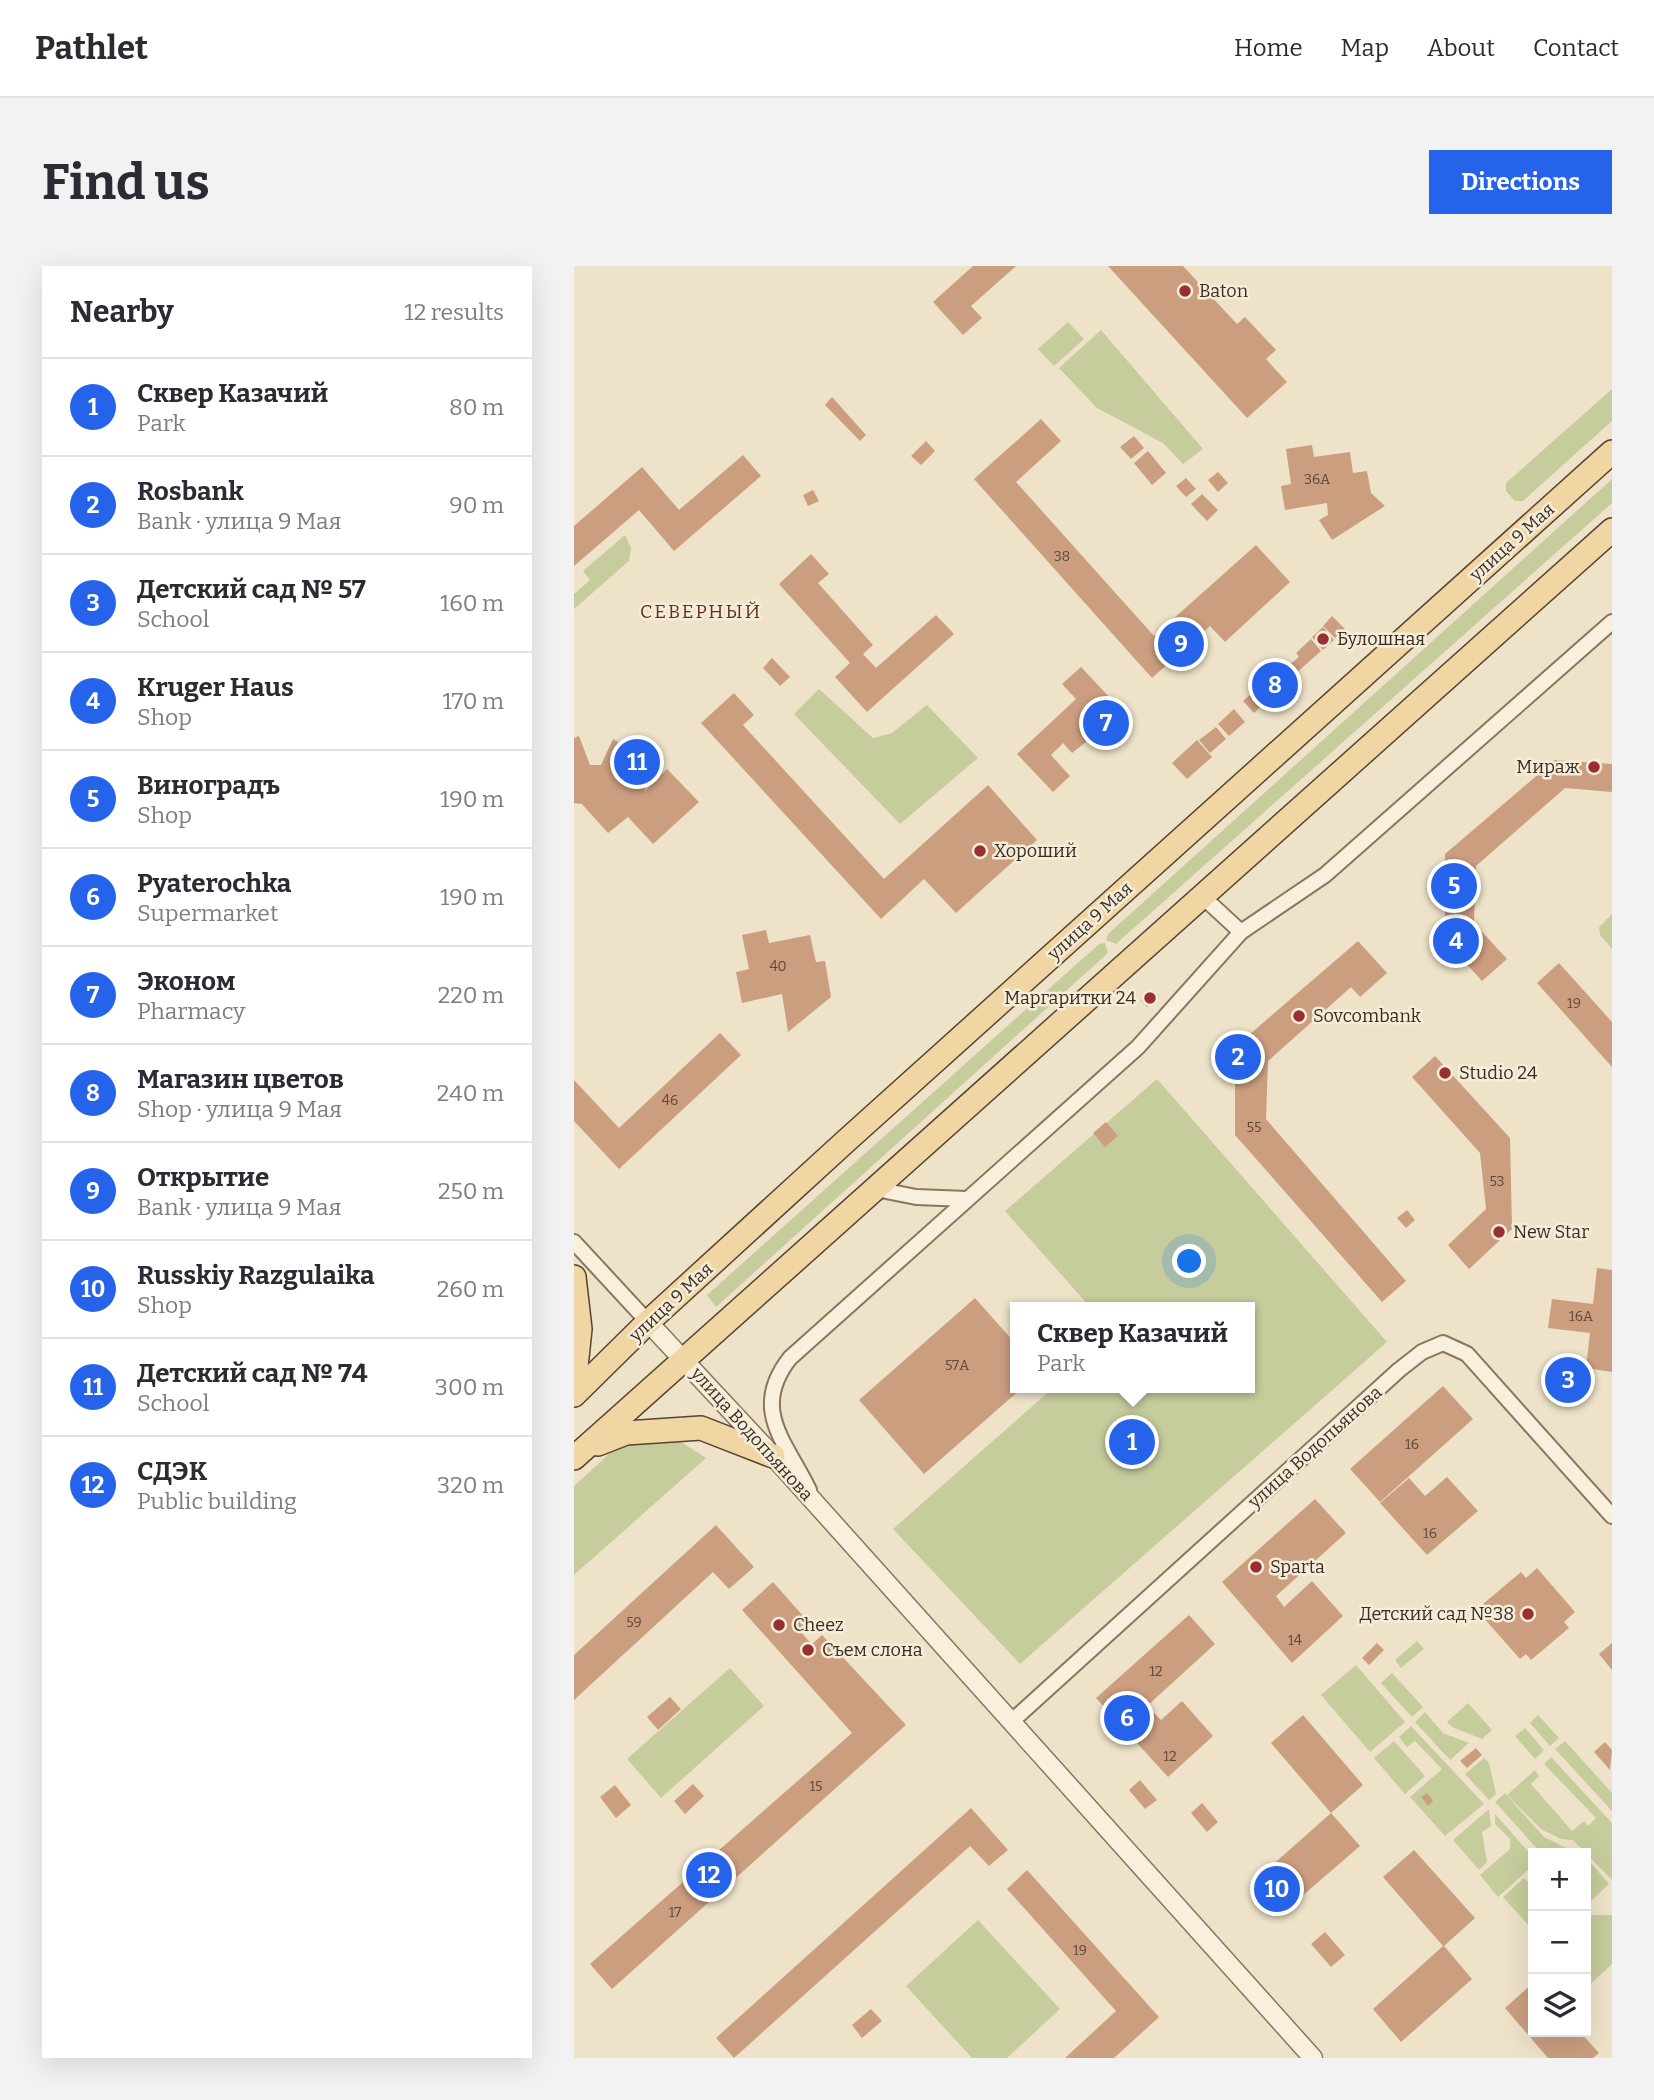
<!DOCTYPE html>
<html lang="en">
<head>
<meta charset="utf-8">
<style>
	:root { --surface:#fff; --page:#f2f2f3; --text:#2b2b33; --muted:#7c7c81; --line:#e1e1e2; --accent:#2563eb }
	body { margin:0; font-family:Bitter,serif; background:var(--page); color:var(--text) }
	.controls { position:absolute; right:21px; bottom:21px; display:grid; overflow:hidden; border-radius:0px; box-shadow:0 7px 28px #0002 }
	.controls button { width:63px; height:63px; display:grid; place-items:center; padding:0; border:0; border-bottom:2px solid var(--line); background:var(--surface); color:var(--text); font:35px sans-serif }
	.you { position:absolute; left:616px; top:996px; width:24px; height:24px; margin:-18px; border:5px solid #fff; border-radius:50%; background:#1a73e8; box-shadow:0 0 0 10px #1a73e833 }
	.badge { display:grid; place-items:center; width:46px; height:46px; border-radius:50%; background:var(--accent); color:#fff; font-size:23px; font-weight:700 }
	.pin { position:absolute; translate:-50% -50%; border:4px solid #fff; box-shadow:0 2px 7px #0006 }
	.popup { position:absolute; left:436px; top:1036px; width:245px; height:91px; box-sizing:border-box; display:grid; place-content:center; border-radius:0px; background:var(--surface); filter:drop-shadow(0 2px 5px #0005); font-size:23px; white-space:nowrap; color:var(--muted) }
	.popup b { font-size:26px; color:var(--text) }
	.popup::after { content:''; position:absolute; left:50%; top:100%; margin-left:-14px; border:14px solid transparent; border-top-color:var(--surface) }
	.list { margin:0; padding:0; list-style:none }
	h2 { display:flex; justify-content:space-between; align-items:center; height:91px; margin:0; padding:0 28px; font-size:30px }
	h2 small { font-size:23px; font-weight:400; color:var(--muted) }
	.list li { display:grid; grid-template-columns:46px 1fr auto; gap:21px; align-items:center; box-sizing:border-box; height:98px; padding:0 28px; border-top:2px solid var(--line) }
	.list b { display:block; font-size:26px; white-space:nowrap }
	.list p { margin:0; font-size:23px; white-space:nowrap; color:var(--muted) }
	.list em { font-size:23px; font-style:normal; color:var(--muted) }
	.icon { flex:none; width:38px; height:38px; fill:none; stroke:currentColor; stroke-width:2; stroke-linecap:round; stroke-linejoin:round }
	.map { position:relative; flex:none; width:1038px; height:1792px; overflow:hidden; border-radius:0px }
	header { display:flex; align-items:center; gap:42px; box-sizing:border-box; height:98px; padding:0 35px; background:var(--surface); border-bottom:2px solid var(--line) }
	header strong { font-size:33px }
	nav { display:flex; gap:38px; margin-inline-start:auto; font-size:24px }
	.intro { display:flex; align-items:center; justify-content:space-between; box-sizing:border-box; height:168px; padding:0 42px }
	h1 { margin:0; font-size:49px }
	.button { padding:18px 32px; border-radius:0px; background:var(--accent); color:#fff; font-size:24px; font-weight:700 }
	main { display:flex; gap:42px; padding:0 42px }
	aside { flex:1; background:var(--surface); border-radius:0px; box-shadow:0 7px 28px #0002 }
	.map>svg:first-child { display:block }
</style>
</head>
<body>
<header>
<strong>Pathlet</strong>
<nav><a>Home</a><a>Map</a><a>About</a><a>Contact</a></nav>
</header>
<div class="intro"><h1>Find us</h1><a class="button">Directions</a></div>
<main>
<aside>
<h2>Nearby<small>12 results</small></h2>
<ul class="list">
<li><span class="badge">1</span><div><b>Сквер Казачий</b><p>Park</p></div><em>80 m</em></li>
<li><span class="badge">2</span><div><b>Rosbank</b><p>Bank · улица 9 Мая</p></div><em>90 m</em></li>
<li><span class="badge">3</span><div><b>Детский сад № 57</b><p>School</p></div><em>160 m</em></li>
<li><span class="badge">4</span><div><b>Kruger Haus</b><p>Shop</p></div><em>170 m</em></li>
<li><span class="badge">5</span><div><b>Виноградъ</b><p>Shop</p></div><em>190 m</em></li>
<li><span class="badge">6</span><div><b>Pyaterochka</b><p>Supermarket</p></div><em>190 m</em></li>
<li><span class="badge">7</span><div><b>Эконом</b><p>Pharmacy</p></div><em>220 m</em></li>
<li><span class="badge">8</span><div><b>Магазин цветов</b><p>Shop · улица 9 Мая</p></div><em>240 m</em></li>
<li><span class="badge">9</span><div><b>Открытие</b><p>Bank · улица 9 Мая</p></div><em>250 m</em></li>
<li><span class="badge">10</span><div><b>Russkiy Razgulaika</b><p>Shop</p></div><em>260 m</em></li>
<li><span class="badge">11</span><div><b>Детский сад № 74</b><p>School</p></div><em>300 m</em></li>
<li><span class="badge">12</span><div><b>СДЭК</b><p>Public building</p></div><em>320 m</em></li>
</ul>
</aside>
<div class="map">
<svg width="1038" height="1792" viewBox="0 0 1038 1792">
	<rect width="100%" height="100%" fill="#eee3c9"/>
	<g fill="#c7cc9d">
		<path d="M 494,56 L 510,73 L 480,100 L 464,83 Z"/>
		<path d="M 527,64 L 629,183 L 609,198 L 589,177 L 523,142 L 485,102 Z"/>
		<path d="M 1038,123 L 1038,155 L 949,235 L 941,235 L 932,225 L 932,217 Z"/>
		<path d="M 1038,213 L 1038,237 L 542,678 L 532,674 L 534,668 Z"/>
		<path d="M 51,269 L 57,282 L 55,295 L 0,343 L 0,328 L 16,314 L 9,305 Z"/>
		<path d="M 245,423 L 299,472 L 318,467 L 353,439 L 404,492 L 326,558 L 220,448 Z"/>
		<path d="M 1038,648 L 1038,683 L 1026,669 L 1025,661 Z"/>
		<path d="M 531,677 L 534,687 L 142,1041 L 133,1029 L 525,678 Z"/>
		<path d="M 583,813 L 813,1076 L 446,1398 L 319,1263 L 479,1122 L 675,1122 L 675,1041 L 516,1041 L 431,945 Z"/>
		<path d="M 104,1174 L 132,1192 L 0,1309 L 0,1220 L 47,1177 Z"/>
		<path d="M 843,1375 L 850,1383 L 827,1402 L 821,1394 Z"/>
		<path d="M 782,1399 L 831,1456 L 796,1486 L 747,1429 Z"/>
		<path d="M 156,1402 L 190,1440 L 87,1532 L 53,1493 Z"/>
		<path d="M 818,1407 L 849,1441 L 838,1451 L 807,1417 Z"/>
		<path d="M 894,1437 L 918,1464 L 908,1473 L 878,1461 L 873,1456 Z"/>
		<path d="M 851,1446 L 869,1467 L 895,1477 L 876,1494 L 841,1456 Z"/>
		<path d="M 964,1449 L 985,1472 L 976,1480 L 956,1457 Z"/>
		<path d="M 837,1460 L 910,1538 L 871,1570 L 836,1531 L 868,1503 L 841,1475 L 833,1481 L 825,1471 Z"/>
		<path d="M 951,1462 L 970,1484 L 961,1493 L 941,1470 Z"/>
		<path d="M 820,1475 L 851,1510 L 831,1528 L 800,1492 Z"/>
		<path d="M 991,1475 L 1038,1527 L 1038,1545 L 981,1483 Z"/>
		<path d="M 977,1491 L 1038,1557 L 1038,1614 L 999,1574 L 987,1573 L 967,1563 L 933,1529 L 961,1504 L 965,1510 L 957,1518 L 998,1565 L 1010,1555 L 1014,1560 L 1022,1552 L 970,1498 Z"/>
		<path d="M 910,1492 L 915,1497 L 922,1528 L 915,1534 L 891,1508 Z"/>
		<path d="M 931,1527 L 970,1571 L 1000,1586 L 967,1587 L 921,1536 Z"/>
		<path d="M 915,1543 L 917,1560 L 908,1566 L 913,1596 L 905,1604 L 879,1574 Z"/>
		<path d="M 921,1548 L 959,1591 L 959,1607 L 955,1603 L 924,1631 L 906,1609 L 936,1583 L 936,1573 L 921,1558 Z"/>
		<path d="M 1017,1597 L 1035,1618 L 1014,1638 L 1012,1602 Z"/>
		<path d="M 950,1612 L 959,1622 L 959,1658 L 956,1661 L 929,1631 Z"/>
		<path d="M 1017,1649 L 1038,1649 L 1038,1698 L 1012,1722 L 1012,1653 Z"/>
		<path d="M 404,1654 L 486,1743 L 433,1792 L 398,1792 L 332,1720 Z"/>
	</g>
	<g fill="#cb9e80">
		<path d="M 399,0 L 442,0 L 397,40 L 408,52 L 389,69 L 359,36 Z"/>
		<path d="M 534,0 L 609,0 L 663,58 L 671,51 L 702,84 L 692,93 L 713,116 L 673,152 Z"/>
		<path d="M 258,131 L 292,169 L 286,175 L 251,139 Z"/>
		<path d="M 467,153 L 487,175 L 442,216 L 580,370 L 682,279 L 716,316 L 651,376 L 636,360 L 578,412 L 400,213 Z"/>
		<path d="M 560,170 L 570,182 L 557,193 L 546,181 Z"/>
		<path d="M 352,175 L 361,185 L 347,199 L 337,190 Z"/>
		<path d="M 738,179 L 740,191 L 776,186 L 779,207 L 793,205 L 797,227 L 811,240 L 758,274 L 745,254 L 754,249 L 753,237 L 711,244 L 707,220 L 717,218 L 712,183 Z"/>
		<path d="M 574,185 L 592,207 L 578,219 L 560,197 Z"/>
		<path d="M 169,189 L 187,210 L 100,285 L 65,244 L 0,300 L 0,260 L 68,201 L 105,244 Z"/>
		<path d="M 644,206 L 654,217 L 644,226 L 634,214 Z"/>
		<path d="M 612,212 L 622,223 L 612,231 L 602,220 Z"/>
		<path d="M 239,224 L 245,235 L 234,240 L 229,229 Z"/>
		<path d="M 628,228 L 644,244 L 633,255 L 617,238 Z"/>
		<path d="M 237,288 L 255,308 L 244,317 L 299,379 L 289,388 L 302,402 L 362,349 L 380,368 L 293,446 L 261,411 L 276,397 L 205,318 Z"/>
		<path d="M 758,350 L 771,363 L 761,372 L 749,360 Z"/>
		<path d="M 749,361 L 760,374 L 749,384 L 738,371 Z"/>
		<path d="M 737,373 L 747,385 L 703,424 L 695,415 L 725,391 L 722,387 Z"/>
		<path d="M 198,392 L 216,411 L 206,420 L 189,402 Z"/>
		<path d="M 507,401 L 537,433 L 539,446 L 536,457 L 498,487 L 489,477 L 477,489 L 496,510 L 479,526 L 443,488 L 502,433 L 488,418 Z"/>
		<path d="M 691,415 L 703,427 L 693,437 L 681,424 Z"/>
		<path d="M 160,427 L 180,449 L 169,459 L 310,613 L 414,519 L 463,574 L 382,647 L 350,613 L 307,653 L 127,457 Z"/>
		<path d="M 678,427 L 688,439 L 680,447 L 669,435 Z"/>
		<path d="M 660,443 L 671,456 L 655,470 L 644,458 Z"/>
		<path d="M 642,461 L 652,473 L 636,487 L 625,474 Z"/>
		<path d="M 5,470 L 16,499 L 27,499 L 39,473 L 82,497 L 70,526 L 93,503 L 125,536 L 79,578 L 54,551 L 34,567 L 8,538 L 0,537 L 0,472 Z"/>
		<path d="M 623,474 L 638,491 L 613,513 L 598,497 Z"/>
		<path d="M 981,494 L 1038,498 L 1038,526 L 991,522 L 902,600 L 900,657 L 933,693 L 908,715 L 871,674 L 871,588 Z"/>
		<path d="M 192,664 L 195,677 L 236,669 L 242,696 L 251,695 L 257,731 L 214,766 L 208,728 L 168,737 L 162,706 L 175,703 L 168,669 Z"/>
		<path d="M 784,675 L 813,707 L 786,731 L 777,721 L 694,795 L 692,853 L 832,1015 L 808,1036 L 661,869 L 661,781 Z"/>
		<path d="M 985,697 L 1038,756 L 1038,801 L 963,717 Z"/>
		<path d="M 579,724 L 585,730 L 573,741 L 567,734 Z"/>
		<path d="M 146,767 L 167,789 L 45,903 L 0,855 L 0,814 L 45,862 Z"/>
		<path d="M 861,790 L 936,872 L 938,963 L 895,1003 L 874,979 L 912,943 L 906,887 L 838,811 Z"/>
		<path d="M 532,856 L 544,870 L 531,881 L 519,867 Z"/>
		<path d="M 833,944 L 841,954 L 832,962 L 823,952 Z"/>
		<path d="M 1023,1002 L 1038,1004 L 1038,1106 L 1012,1102 L 1016,1067 L 974,1062 L 978,1033 L 1019,1038 Z"/>
		<path d="M 401,1032 L 441,1077 L 441,1122 L 448,1122 L 350,1208 L 285,1134 Z"/>
		<path d="M 869,1120 L 899,1153 L 806,1236 L 776,1203 Z"/>
		<path d="M 873,1211 L 904,1245 L 853,1289 L 806,1237 L 835,1212 L 851,1230 Z"/>
		<path d="M 741,1233 L 772,1267 L 702,1330 L 710,1341 L 738,1315 L 769,1350 L 718,1397 L 648,1316 Z"/>
		<path d="M 142,1259 L 180,1301 L 155,1323 L 139,1306 L 0,1434 L 0,1389 Z"/>
		<path d="M 963,1302 L 1001,1346 L 990,1356 L 995,1362 L 957,1394 L 952,1388 L 946,1393 L 908,1350 L 914,1344 L 909,1338 L 947,1306 L 952,1312 Z"/>
		<path d="M 199,1316 L 237,1359 L 228,1367 L 233,1373 L 238,1378 L 248,1369 L 332,1459 L 38,1723 L 16,1698 L 278,1467 L 168,1344 Z"/>
		<path d="M 615,1349 L 641,1378 L 573,1440 L 587,1454 L 608,1435 L 639,1470 L 594,1511 L 522,1432 Z"/>
		<path d="M 803,1377 L 810,1384 L 795,1399 L 788,1392 Z"/>
		<path d="M 1038,1377 L 1038,1404 L 1025,1388 Z"/>
		<path d="M 96,1431 L 107,1443 L 84,1464 L 73,1451 Z"/>
		<path d="M 729,1449 L 789,1519 L 757,1547 L 786,1580 L 713,1643 L 685,1611 L 757,1547 L 697,1477 Z"/>
		<path d="M 1031,1476 L 1038,1484 L 1036,1504 L 1020,1486 Z"/>
		<path d="M 902,1482 L 908,1489 L 893,1502 L 886,1495 Z"/>
		<path d="M 566,1514 L 583,1534 L 571,1543 L 555,1524 Z"/>
		<path d="M 119,1518 L 130,1530 L 111,1548 L 100,1535 Z"/>
		<path d="M 41,1519 L 57,1539 L 42,1552 L 26,1531 Z"/>
		<path d="M 853,1527 L 859,1535 L 854,1540 L 847,1531 Z"/>
		<path d="M 628,1537 L 644,1556 L 633,1566 L 617,1547 Z"/>
		<path d="M 397,1542 L 434,1584 L 415,1600 L 396,1580 L 160,1792 L 142,1772 Z"/>
		<path d="M 840,1584 L 901,1652 L 870,1680 L 898,1713 L 827,1776 L 799,1743 L 869,1680 L 809,1611 Z"/>
		<path d="M 453,1604 L 585,1751 L 540,1792 L 491,1792 L 542,1745 L 433,1623 Z"/>
		<path d="M 751,1666 L 771,1689 L 757,1701 L 737,1678 Z"/>
		<path d="M 959,1717 L 959,1766 L 1006,1766 L 1025,1787 L 1019,1792 L 974,1792 L 931,1742 Z"/>
		<path d="M 297,1743 L 308,1755 L 288,1772 L 278,1759 Z"/>
	</g>
	<g fill="none" stroke-linecap="round" stroke-linejoin="round">
		<g stroke="#8a755e" stroke-width="18">
			<g id="minor">
				<path d="M 628,630 L 667,666"/>
				<path d="M 302,923 L 342,931 L 393,933"/>
				<path d="M 0,976 L 74,1056"/>
				<path d="M 235,1224 C 211,1175 176,1143 216,1092 L 564,781 L 667,666 L 751,609 L 1038,356"/>
				<path d="M 437,1456 L 825,1104 L 848,1086 L 869,1077 L 893,1088 L 1038,1250"/>
			</g>
		</g>
		<g stroke="#8a755e" stroke-width="21">
			<path id="tertiary" d="M 74,1056 L 199,1190 L 739,1792"/>
		</g>
		<g stroke="#584332" stroke-width="26">
			<g id="primary">
				<path d="M 0,1011 L 6,1063 L 0,1120"/>
				<path d="M 0,1129 L 74,1056 L 272,875 L 1038,186"/>
				<path d="M 24,1178 L 52,1167 L 127,1162 L 199,1190"/>
				<path d="M 0,1192 L 1038,264"/>
			</g>
		</g>
		<use href="#minor" stroke="#f8f0dd" stroke-width="14"/>
		<use href="#tertiary" stroke="#f8f0dd" stroke-width="18"/>
		<use href="#primary" stroke="#efd6a3" stroke-width="23"/>
	</g>
	<g fill="#982f31" stroke="#f5edd9" stroke-width="2.5">
		<circle cx="611" cy="25" r="7"/>
		<circle cx="749" cy="373" r="7"/>
		<circle cx="1020" cy="501" r="7"/>
		<circle cx="406" cy="585" r="7"/>
		<circle cx="576" cy="732" r="7"/>
		<circle cx="725" cy="750" r="7"/>
		<circle cx="871" cy="807" r="7"/>
		<circle cx="925" cy="966" r="7"/>
		<circle cx="682" cy="1301" r="7"/>
		<circle cx="954" cy="1348" r="7"/>
		<circle cx="205" cy="1359" r="7"/>
		<circle cx="234" cy="1384" r="7"/>
	</g>
	<g text-anchor="middle" dominant-baseline="central" stroke-width="5" stroke-linejoin="round" paint-order="stroke">
		<g font-size="14" fill="#5f4939">
			<text x="743" y="213">36А</text>
			<text x="488" y="290">38</text>
			<text x="204" y="700">40</text>
			<text x="1000" y="737">19</text>
			<text x="96" y="834">46</text>
			<text x="680" y="861">55</text>
			<text x="923" y="915">53</text>
			<text x="1007" y="1050">16А</text>
			<text x="383" y="1099">57А</text>
			<text x="838" y="1178">16</text>
			<text x="856" y="1267">16</text>
			<text x="60" y="1356">59</text>
			<text x="721" y="1374">14</text>
			<text x="582" y="1405">12</text>
			<text x="596" y="1490">12</text>
			<text x="242" y="1520">15</text>
			<text x="101" y="1646">17</text>
			<text x="506" y="1684">19</text>
		</g>
		<g font-size="18" fill="#3b2d21" stroke="#f5edd9" text-anchor="start">
			<text x="625" y="25">Baton</text>
			<text x="763" y="373">Булошная</text>
			<text x="1006" y="501" text-anchor="end">Мираж</text>
			<text x="420" y="585">Хороший</text>
			<text x="562" y="732" text-anchor="end">Маргаритки 24</text>
			<text x="739" y="750">Sovcombank</text>
			<text x="885" y="807">Studio 24</text>
			<text x="939" y="966">New Star</text>
			<text x="696" y="1301">Sparta</text>
			<text x="940" y="1348" text-anchor="end">Детский сад №38</text>
			<text x="219" y="1359">Cheez</text>
			<text x="248" y="1384">Съем слона</text>
		</g>
		<g font-size="18" fill="#3b2d21" stroke="#f5edd9">
			<text transform="translate(938 276) rotate(-42)">улица 9 Мая</text>
			<text transform="translate(516 655) rotate(-42)">улица 9 Мая</text>
			<text transform="translate(97 1036) rotate(-43)">улица 9 Мая</text>
			<text transform="translate(178 1168) rotate(48)">улица Водопьянова</text>
			<text transform="translate(741 1181) rotate(-42)">улица Водопьянова</text>
		</g>
		<g font-size="19" letter-spacing="2" fill="#672f21" stroke="#f5edd9">
			<text x="127" y="345">СЕВЕРНЫЙ</text>
		</g>
	</g>
</svg>
<div class="controls">
<button>+</button>
<button>−</button>
<button><svg class="icon" aria-label="layers" viewBox="0 0 24 24"><path d="M12 4l9 5-9 5-9-5zM3 14l9 5 9-5"/></svg></button>
</div>
<div class="you"></div>
<div class="pin badge" style="left:558px;top:1176px">1</div>
<div class="popup"><b>Сквер Казачий</b>Park</div>
<div class="pin badge" style="left:664px;top:791px">2</div>
<div class="pin badge" style="left:994px;top:1114px">3</div>
<div class="pin badge" style="left:882px;top:675px">4</div>
<div class="pin badge" style="left:880px;top:620px">5</div>
<div class="pin badge" style="left:553px;top:1452px">6</div>
<div class="pin badge" style="left:532px;top:457px">7</div>
<div class="pin badge" style="left:701px;top:419px">8</div>
<div class="pin badge" style="left:607px;top:378px">9</div>
<div class="pin badge" style="left:703px;top:1623px">10</div>
<div class="pin badge" style="left:63px;top:496px">11</div>
<div class="pin badge" style="left:135px;top:1609px">12</div>
</div>
</main>
</body>
</html>
